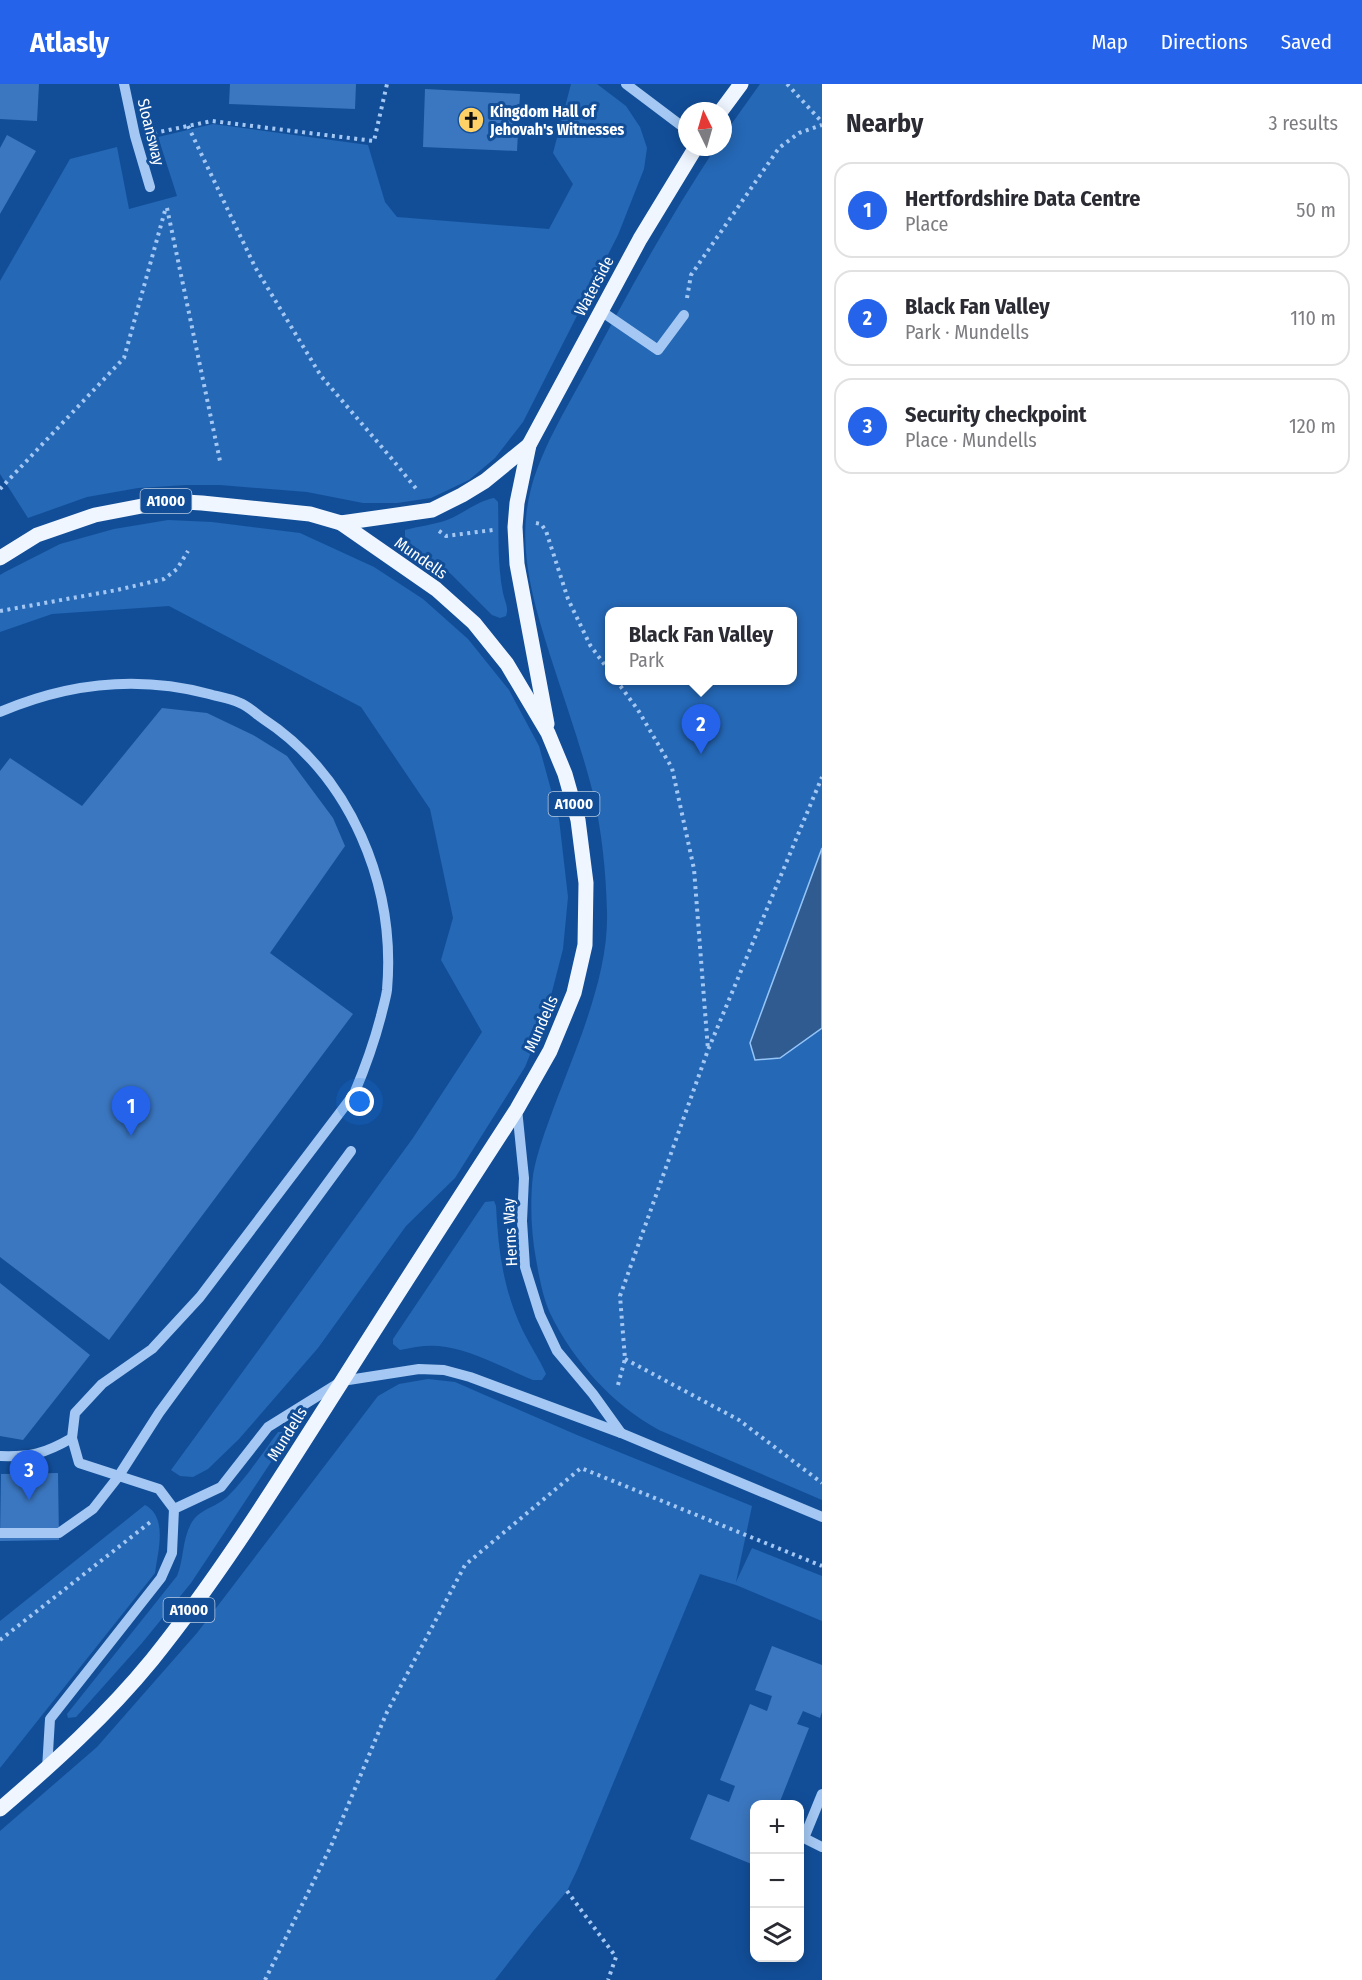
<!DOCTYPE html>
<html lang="en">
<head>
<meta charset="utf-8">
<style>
	:root { --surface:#fff; --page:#f7f7f7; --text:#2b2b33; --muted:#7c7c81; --line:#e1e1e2; --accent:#2563eb }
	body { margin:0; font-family:"Fira Sans Condensed",sans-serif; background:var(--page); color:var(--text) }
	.controls { position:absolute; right:18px; bottom:18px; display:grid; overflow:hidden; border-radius:12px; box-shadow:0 3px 15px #0003 }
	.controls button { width:54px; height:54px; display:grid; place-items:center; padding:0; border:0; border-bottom:2px solid var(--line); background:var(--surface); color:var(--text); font:30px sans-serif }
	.compass { position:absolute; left:678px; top:18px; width:54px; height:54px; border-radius:50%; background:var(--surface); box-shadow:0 3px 15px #0003; rotate:355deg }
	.you { position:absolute; left:360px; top:1018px; width:21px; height:21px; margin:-15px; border:4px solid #fff; border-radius:50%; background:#1a73e8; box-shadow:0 0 0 9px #1a73e833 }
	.badge { display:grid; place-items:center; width:39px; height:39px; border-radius:50%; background:var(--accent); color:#fff; font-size:20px; font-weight:700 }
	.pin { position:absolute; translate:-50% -50px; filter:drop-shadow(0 2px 3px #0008) }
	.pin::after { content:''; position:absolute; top:32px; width:21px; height:18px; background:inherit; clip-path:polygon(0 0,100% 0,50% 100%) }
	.popup { position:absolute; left:605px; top:523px; width:192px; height:78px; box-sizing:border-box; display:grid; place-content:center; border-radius:12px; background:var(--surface); filter:drop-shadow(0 2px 4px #0005); font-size:20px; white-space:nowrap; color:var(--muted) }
	.popup b { font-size:22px; color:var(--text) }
	.popup::after { content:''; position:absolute; left:50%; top:100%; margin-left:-12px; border:12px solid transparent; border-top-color:var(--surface) }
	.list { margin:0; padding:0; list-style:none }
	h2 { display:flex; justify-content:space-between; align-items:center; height:78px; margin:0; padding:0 24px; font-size:26px }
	h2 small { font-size:20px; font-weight:400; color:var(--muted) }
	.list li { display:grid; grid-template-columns:39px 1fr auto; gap:18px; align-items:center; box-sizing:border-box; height:96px; margin:0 12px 12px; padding:0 12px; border:2px solid var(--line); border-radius:18px }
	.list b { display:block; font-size:22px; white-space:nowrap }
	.list p { margin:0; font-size:20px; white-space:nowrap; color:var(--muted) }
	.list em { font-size:20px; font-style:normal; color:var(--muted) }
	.icon { flex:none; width:33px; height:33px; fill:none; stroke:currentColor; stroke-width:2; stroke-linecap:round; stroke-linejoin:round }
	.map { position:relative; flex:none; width:822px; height:1896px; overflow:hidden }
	header { display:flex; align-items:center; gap:36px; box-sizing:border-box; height:84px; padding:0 30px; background:var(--accent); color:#fff }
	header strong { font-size:28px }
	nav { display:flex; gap:33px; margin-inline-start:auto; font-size:21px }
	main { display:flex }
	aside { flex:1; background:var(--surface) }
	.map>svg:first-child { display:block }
</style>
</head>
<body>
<header>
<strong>Atlasly</strong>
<nav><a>Map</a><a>Directions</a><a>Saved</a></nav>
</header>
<main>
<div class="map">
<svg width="822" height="1896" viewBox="0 0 822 1896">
	<rect width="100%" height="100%" fill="#124e98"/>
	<g fill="#2568b6" fill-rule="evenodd">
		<path d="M 571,0 L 597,0 L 626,22 L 640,43 L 647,64 L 644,85 L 618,151 L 523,338 L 495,374 L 469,396 L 431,414 L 397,419 L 363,419 L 307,408 L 220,401 L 186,401 L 138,404 L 87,413 L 28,434 L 0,390 L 0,197 L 70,75 L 117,63 L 129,125 L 177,112 L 158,53 L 213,40 L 368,61 L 385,118 L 397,133 L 549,145 L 573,100 L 553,69 Z"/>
		<path d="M 760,0 L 822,0 L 822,1416 L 659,1346 C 613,1321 573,1277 550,1229 C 543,1214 539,1192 536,1175 C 531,1148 530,1117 533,1091 C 537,1068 546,1045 554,1023 C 576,964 609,892 607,828 C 606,788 602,748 593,709 C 581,662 564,615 549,568 C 533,517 517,463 530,409 C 539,369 566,325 586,288 C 626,212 668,136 716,63 L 723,63 L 723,52 ZM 610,528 L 792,528 L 792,596 L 610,596 Z"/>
		<path d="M 494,414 L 498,418 C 499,448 497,479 503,509 C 505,518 509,524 506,532 L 500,534 L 492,531 L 451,490 L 405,458 L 405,446 C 419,442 433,441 447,436 C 463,430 477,417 494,414 Z"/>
		<path d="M 168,436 L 212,438 L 300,449 L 374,483 L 423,515 L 468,555 L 509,606 L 539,662 L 559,735 L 568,813 L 563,865 L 546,931 L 525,983 L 455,1094 L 406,1142 L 318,1264 L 239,1355 L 208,1385 L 193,1393 L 180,1392 L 171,1386 L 413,1054 L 482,948 L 441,876 L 453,834 L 430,725 L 361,623 L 169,522 L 52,530 L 0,548 L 0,491 L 5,488 L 60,460 L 114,445 Z"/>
		<path d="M 494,1117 L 496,1122 C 498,1164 503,1205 522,1245 C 529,1260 539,1274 546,1290 L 542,1296 L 533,1296 C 506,1285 474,1267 446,1263 C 430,1260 415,1263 400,1266 L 393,1260 L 393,1255 L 485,1118 Z"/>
		<path d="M 428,1295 L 455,1298 L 577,1351 L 752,1422 L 736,1498 L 752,1464 L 822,1492 L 822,1537 L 736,1501 L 700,1490 L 578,1784 L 567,1807 L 534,1846 L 495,1896 L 0,1896 L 0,1747 L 97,1663 L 197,1549 L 378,1312 L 399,1300 Z"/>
		<path d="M 278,1348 L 284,1348 L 287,1354 L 191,1499 L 142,1559 L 76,1633 L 68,1634 L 67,1630 L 177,1492 C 184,1476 182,1454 192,1438 C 201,1424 218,1423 229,1411 C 245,1396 264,1367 278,1348 Z"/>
		<path d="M 145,1421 C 168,1433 158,1467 155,1489 L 0,1684 L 0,1537 Z"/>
	</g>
	<path fill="#2f5b91" stroke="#95c4f7" stroke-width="1.5" d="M 822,764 L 822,944 L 780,974 L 755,976 L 750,959 Z"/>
	<g fill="#3b77c0">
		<path d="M 0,0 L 39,0 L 37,37 L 0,35 Z"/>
		<path d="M 230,0 L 356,0 L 355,25 L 229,20 Z"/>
		<path d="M 425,5 L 520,10 L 517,67 L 423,63 Z"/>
		<path d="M 7,51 L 36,67 L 0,130 L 0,64 Z"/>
		<path d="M 162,624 L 207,629 L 253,651 L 287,672 L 333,734 L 345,762 L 270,869 L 353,930 L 109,1256 L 0,1173 L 0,687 L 10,674 L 82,722 Z"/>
		<path d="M 0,1199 L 90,1271 L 23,1356 L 0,1352 Z"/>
		<path d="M 58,1389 L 59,1456 L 0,1457 L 1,1390 Z"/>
		<path d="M 772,1562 L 822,1581 L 822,1628 L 820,1634 L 803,1627 L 797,1640 L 809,1644 L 779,1720 L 763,1718 L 762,1720 L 754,1720 L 754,1781 L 690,1755 L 708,1710 L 729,1718 L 735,1702 L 720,1696 L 750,1620 L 767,1627 L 772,1612 L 755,1606 Z"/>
	</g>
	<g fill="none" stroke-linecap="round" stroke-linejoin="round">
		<g stroke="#a4c8f3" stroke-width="4" stroke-dasharray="3 4.5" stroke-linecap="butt">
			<path d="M 787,0 L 822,38"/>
			<path d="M 188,42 L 255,183 L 321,292 L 392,375 L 418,407"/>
			<path d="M 154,49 L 212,37 L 374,57 L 387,0"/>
			<path d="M 167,124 L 220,377"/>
			<path d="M 687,214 L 691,191 L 779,64 L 799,49 L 822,41"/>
			<path d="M 0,405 L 124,274 L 166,123"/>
			<path d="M 536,439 L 541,440 L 546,447 L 568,515 L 590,561 L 610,588"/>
			<path d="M 439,447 L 446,452 L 493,446"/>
			<path d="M 0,527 L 117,506 L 164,495 L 177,485 L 188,467"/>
			<path d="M 616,596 L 638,626 L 672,684 L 694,785 L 708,966"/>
			<path d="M 625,1275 L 739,1336 L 822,1399"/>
			<path d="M 618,1301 L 625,1275 L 620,1212 L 708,966 L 822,693"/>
			<path d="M 0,1556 L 153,1436"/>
			<path d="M 567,1807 L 616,1873 L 608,1896"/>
			<path d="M 265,1896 L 331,1762 L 387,1628 L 465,1481 L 581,1384 L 822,1482"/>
		</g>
		<g stroke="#a4c8f3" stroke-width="10">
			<path d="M 124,0 L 135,52 L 150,103"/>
			<path d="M 626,0 L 687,46"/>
			<path d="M 601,227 L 658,266 L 684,231"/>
			<path d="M 0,628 C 68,599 137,591 209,610 C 219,613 230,614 240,619 C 248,622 255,629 262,634 C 351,692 396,801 387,906 C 386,914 383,923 381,932 C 374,959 365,984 354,1010 L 200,1213 L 152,1265 L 102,1300 L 75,1329 L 72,1354 L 79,1379 L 159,1405 L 174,1425"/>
			<path d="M 517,1025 L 524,1094 L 522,1137 L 525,1183 L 540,1231 L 557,1267 L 593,1310 L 621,1349"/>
			<path d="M 0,1372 C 31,1373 44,1370 72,1354"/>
			<path d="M 0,1449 L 59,1449 L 93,1425 L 118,1393 L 159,1329 L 351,1067"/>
			<path d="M 47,1685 L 50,1635 L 161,1494 L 172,1469 L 174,1425 L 221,1403 L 268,1343 L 342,1297 L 419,1285 L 444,1286 L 470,1293 L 621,1349 L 822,1433"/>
			<path d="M 822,1710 L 804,1754 L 822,1763"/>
		</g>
		<g stroke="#f0f6ff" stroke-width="15">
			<path d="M 721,27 L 741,0"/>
			<path d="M 341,439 L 432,426 L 462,411 L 485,397 L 529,361"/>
			<path d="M 0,474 L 37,451 L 95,431 L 168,417 L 202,419 L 310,430 L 341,439 L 436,505 L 474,539 L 507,580 L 548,649 L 565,690 L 578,736 L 586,799 L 585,861 L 574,909 L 550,967 L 517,1025 C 458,1116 399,1207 341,1299 C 281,1393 222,1489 152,1576 C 107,1631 54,1679 0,1725"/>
			<path d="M 547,640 L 517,480 L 515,443 L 517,419 L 529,361 L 640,155 L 696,63"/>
		</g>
	</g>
	<defs>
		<g id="church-disc" transform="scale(1.35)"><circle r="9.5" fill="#ffd166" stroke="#124e98"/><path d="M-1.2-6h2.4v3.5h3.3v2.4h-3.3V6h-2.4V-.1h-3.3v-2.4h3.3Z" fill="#111"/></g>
	</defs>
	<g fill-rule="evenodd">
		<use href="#church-disc" x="471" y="36"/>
	</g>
	<g text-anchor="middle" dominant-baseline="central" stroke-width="6" stroke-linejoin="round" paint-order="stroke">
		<g fill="#124e98" stroke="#b8cae0" stroke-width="1.5">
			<rect x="140.5" y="405" width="51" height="24" rx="4.5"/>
			<rect x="548.5" y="708" width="51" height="24" rx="4.5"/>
			<rect x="163.5" y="1514" width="51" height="24" rx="4.5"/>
		</g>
		<g font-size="15" font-weight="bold" fill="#fff">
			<text x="166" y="417">A1000</text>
			<text x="574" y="720">A1000</text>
			<text x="189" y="1526">A1000</text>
		</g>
		<g font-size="16" font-weight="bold" fill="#fff" stroke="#124e98" text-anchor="start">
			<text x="490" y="27">Kingdom Hall of<tspan x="490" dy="18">Jehovah's Witnesses</tspan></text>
		</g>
		<g font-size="16" fill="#fff" stroke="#124e98">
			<text transform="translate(151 48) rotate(76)">Sloansway</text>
			<text transform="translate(594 202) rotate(-62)">Waterside</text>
			<text transform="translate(421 474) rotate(35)">Mundells</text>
			<text transform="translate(541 940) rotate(-66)">Mundells</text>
			<text transform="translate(510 1148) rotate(-93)">Herns Way</text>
			<text transform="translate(287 1350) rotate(-58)">Mundells</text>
		</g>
	</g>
</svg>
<div class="controls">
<button>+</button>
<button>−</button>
<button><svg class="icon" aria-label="layers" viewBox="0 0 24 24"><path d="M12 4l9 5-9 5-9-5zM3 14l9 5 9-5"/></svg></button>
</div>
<svg class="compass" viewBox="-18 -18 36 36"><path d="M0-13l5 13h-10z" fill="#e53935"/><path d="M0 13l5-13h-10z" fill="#7c7c81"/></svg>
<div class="you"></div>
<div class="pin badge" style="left:131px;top:1052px">1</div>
<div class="pin badge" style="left:701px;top:670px">2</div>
<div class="popup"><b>Black Fan Valley</b>Park</div>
<div class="pin badge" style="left:29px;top:1416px">3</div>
</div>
<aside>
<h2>Nearby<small>3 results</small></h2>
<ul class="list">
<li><span class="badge">1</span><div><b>Hertfordshire Data Centre</b><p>Place</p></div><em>50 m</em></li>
<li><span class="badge">2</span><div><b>Black Fan Valley</b><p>Park · Mundells</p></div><em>110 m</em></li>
<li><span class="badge">3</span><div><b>Security checkpoint</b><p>Place · Mundells</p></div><em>120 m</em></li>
</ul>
</aside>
</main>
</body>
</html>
